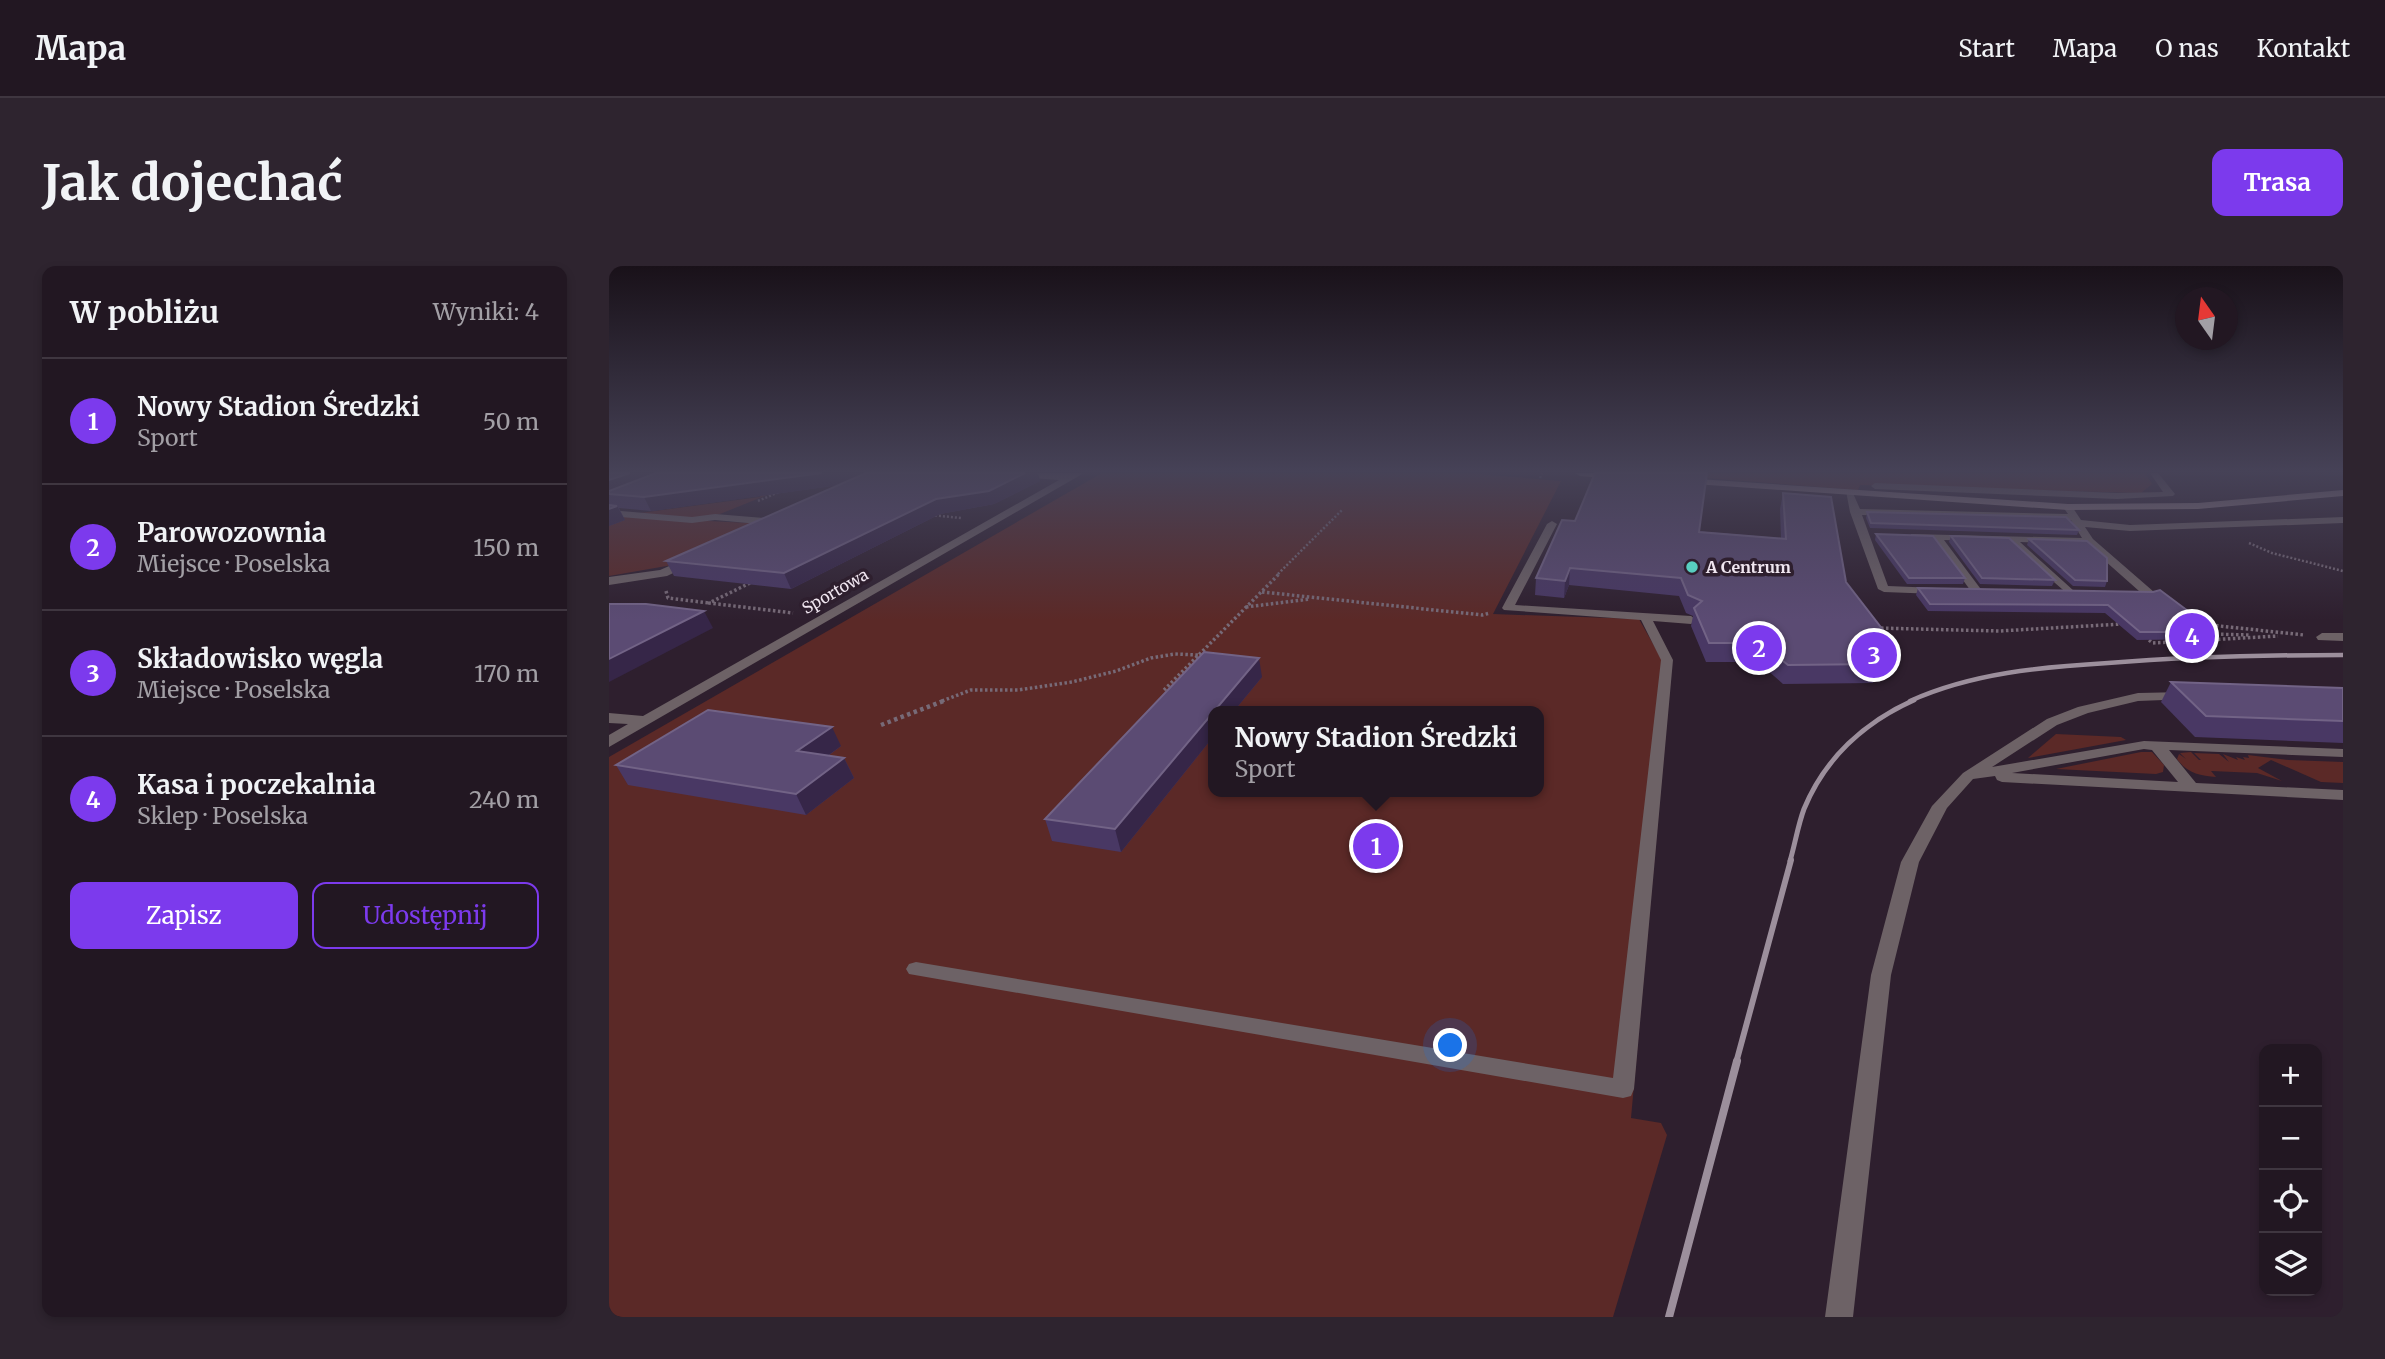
<!DOCTYPE html>
<html lang="pl">
<head>
<meta charset="utf-8">
<style>
	:root { --surface:#221722; --page:#2e242f; --text:#f1f3f6; --muted:#a29fa5; --line:#3f3640; --accent:#7c3aed }
	body { margin:0; font-family:Merriweather,serif; background:var(--page); color:var(--text) }
	.controls { position:absolute; right:21px; bottom:21px; display:grid; overflow:hidden; border-radius:14px; box-shadow:0 4px 10px #0003 }
	.controls button { width:63px; height:63px; display:grid; place-items:center; padding:0; border:0; border-bottom:2px solid var(--line); background:var(--surface); color:var(--text); font:35px sans-serif }
	.compass { position:absolute; left:1566px; top:21px; width:63px; height:63px; border-radius:50%; background:var(--surface); box-shadow:0 4px 10px #0003; rotate:346deg }
	.you { position:absolute; left:842px; top:780px; width:24px; height:24px; margin:-18px; border:5px solid #fff; border-radius:50%; background:#1a73e8; box-shadow:0 0 0 10px #1a73e833 }
	.badge { display:grid; place-items:center; width:46px; height:46px; border-radius:50%; background:var(--accent); color:#fff; font-size:23px; font-weight:700 }
	.pin { position:absolute; translate:-50% -50%; border:4px solid #fff; box-shadow:0 2px 7px #0006 }
	.popup { position:absolute; left:599px; top:440px; width:336px; height:91px; box-sizing:border-box; display:grid; place-content:center; border-radius:14px; background:var(--surface); filter:drop-shadow(0 2px 5px #0005); font-size:23px; white-space:nowrap; color:var(--muted) }
	.popup b { font-size:26px; color:var(--text) }
	.popup::after { content:''; position:absolute; left:50%; top:100%; margin-left:-14px; border:14px solid transparent; border-top-color:var(--surface) }
	.list { margin:0; padding:0; list-style:none }
	h2 { display:flex; justify-content:space-between; align-items:center; height:91px; margin:0; padding:0 28px; font-size:30px }
	h2 small { font-size:23px; font-weight:400; color:var(--muted) }
	.list li { display:grid; grid-template-columns:46px 1fr auto; gap:21px; align-items:center; box-sizing:border-box; height:126px; padding:0 28px; border-top:2px solid var(--line) }
	.list b { display:block; font-size:26px; white-space:nowrap }
	.list p { margin:0; font-size:23px; white-space:nowrap; color:var(--muted) }
	.list em { font-size:23px; font-style:normal; color:var(--muted) }
	.actions { display:flex; gap:14px; padding:21px 28px }
	.actions a { flex:1; padding:16px 0; border:2px solid var(--accent); border-radius:14px; text-align:center; font-size:24px; color:var(--accent) }
	.actions .main { background:var(--accent); color:#fff }
	.icon { flex:none; width:38px; height:38px; fill:none; stroke:currentColor; stroke-width:2; stroke-linecap:round; stroke-linejoin:round }
	.map { position:relative; flex:none; width:1734px; height:1051px; overflow:hidden; border-radius:14px }
	header { display:flex; align-items:center; gap:42px; box-sizing:border-box; height:98px; padding:0 35px; background:var(--surface); border-bottom:2px solid var(--line) }
	header strong { font-size:33px }
	nav { display:flex; gap:38px; margin-inline-start:auto; font-size:24px }
	.intro { display:flex; align-items:center; justify-content:space-between; box-sizing:border-box; height:168px; padding:0 42px }
	h1 { margin:0; font-size:49px }
	.button { padding:18px 32px; border-radius:14px; background:var(--accent); color:#fff; font-size:24px; font-weight:700 }
	main { display:flex; gap:42px; padding:0 42px }
	aside { flex:1; background:var(--surface); border-radius:14px; box-shadow:0 4px 10px #0003 }
	.map>svg:first-child { display:block }
</style>
</head>
<body>
<header>
<strong>Mapa</strong>
<nav><a>Start</a><a>Mapa</a><a>O nas</a><a>Kontakt</a></nav>
</header>
<div class="intro"><h1>Jak dojechać</h1><a class="button">Trasa</a></div>
<main>
<aside>
<h2>W pobliżu<small>Wyniki: 4</small></h2>
<ul class="list">
<li><span class="badge">1</span><div><b>Nowy Stadion Średzki</b><p>Sport</p></div><em>50 m</em></li>
<li><span class="badge">2</span><div><b>Parowozownia</b><p>Miejsce · Poselska</p></div><em>150 m</em></li>
<li><span class="badge">3</span><div><b>Składowisko węgla</b><p>Miejsce · Poselska</p></div><em>170 m</em></li>
<li><span class="badge">4</span><div><b>Kasa i poczekalnia</b><p>Sklep · Poselska</p></div><em>240 m</em></li>
</ul>
<div class="actions"><a class="main">Zapisz</a><a>Udostępnij</a></div>
</aside>
<div class="map">
<svg width="1734" height="1051" viewBox="0 0 1734 1051">
	<rect width="100%" height="100%" fill="#2e1f2e"/>
	<g fill="#5b2927" fill-rule="evenodd">
		<path d="M 493,207 L 857,207 L 952,215 L 884,348 L 1030,353 L 1062,410 L 1022,852 L 1052,857 L 1058,869 L 1004,1051 L 12,1051 L 0,1048 L 0,491 ZM 604,445 L 930,445 L 930,526 L 604,526 Z"/>
		<path d="M 1033,207 L 1536,207 L 1543,218 L 1532,227 L 1251,219 L 1249,224 Z"/>
		<path d="M 198,213 L 111,248 L 84,252 L 31,247 L 151,231 L 153,221 Z"/>
		<path d="M 0,250 L 158,258 L 69,298 L 0,310 Z"/>
		<path d="M 1447,468 L 1512,471 L 1517,474 L 1419,492 Z"/>
		<path d="M 1532,486 L 1543,486 L 1555,499 L 1554,506 L 1547,508 L 1447,503 Z"/>
		<path d="M 1582,486 L 1590,494 L 1592,494 L 1585,487 L 1610,488 L 1620,496 L 1614,488 L 1629,494 L 1627,491 L 1636,494 L 1634,491 L 1640,492 L 1639,489 L 1680,494 L 1734,496 L 1734,517 L 1712,516 L 1662,494 L 1649,502 L 1673,515 L 1648,507 L 1602,505 L 1607,511 C 1591,510 1578,507 1568,493 L 1570,488 L 1577,493 L 1571,487 Z"/>
	</g>
	<g fill="none" stroke-linecap="round" stroke-linejoin="round">
		<g stroke="#776a77" stroke-width="2.5" stroke-dasharray="2 2" stroke-linecap="butt">
			<path d="M 931,212 L 933,207"/>
			<path d="M 149,235 L 170,226"/>
			<path d="M 322,249 L 352,252"/>
			<path d="M 1640,277 L 1663,287 L 1734,305"/>
			<path d="M 669,308 L 734,243"/>
		</g>
		<g stroke="#776a77" stroke-width="3.5" stroke-dasharray="2.5 2.5" stroke-linecap="butt">
			<path d="M 141,317 L 100,337 L 184,347"/>
			<path d="M 57,325 L 59,332 L 100,337"/>
			<path d="M 653,326 L 873,349 L 881,347"/>
			<path d="M 637,341 L 701,333"/>
			<path d="M 1592,358 L 1695,369"/>
			<path d="M 1267,362 L 1390,365 L 1513,358"/>
			<path d="M 1602,368 L 1642,369"/>
			<path d="M 1540,374 L 1544,377 L 1669,370"/>
			<path d="M 555,424 L 671,307"/>
			<path d="M 333,435 L 362,424 L 409,424 L 463,416 L 507,405 L 542,392 L 566,388 L 589,389"/>
		</g>
		<path stroke="#776a77" stroke-width="4.5" stroke-dasharray="3.5 3.5" stroke-linecap="butt" d="M 272,459 L 337,434"/>
		<g fill="#6d6266" fill-rule="evenodd">
			<path d="M 1541,207 L 1549,207 L 1566,228 L 1564,230 L 1508,233 L 1266,223 L 1262,220 L 1266,217 L 1508,227 L 1554,226 Z"/>
			<path d="M 1237,225 L 1243,225 L 1251,243 L 1459,248 L 1454,241 L 1459,238 L 1462,239 L 1472,254 L 1521,259 L 1734,251 L 1734,257 L 1521,265 L 1476,261 L 1484,273 L 1545,326 L 1547,328 L 1541,331 L 1521,330 L 1521,326 L 1530,325 L 1477,278 L 1411,276 L 1465,325 L 1465,329 L 1461,330 L 1399,276 L 1335,274 L 1374,326 L 1368,329 L 1364,328 L 1325,274 L 1302,272 L 1302,268 L 1473,272 L 1462,254 L 1253,249 L 1279,320 L 1328,322 L 1334,325 L 1328,328 L 1275,326 L 1269,323 L 1241,246 Z"/>
			<path d="M 943,255 L 948,258 L 906,339 L 1082,350 L 1088,354 L 1082,358 L 1044,355 L 1064,394 L 1025,823 L 1022,830 L 1014,832 L 300,708 L 297,703 L 300,698 L 307,696 L 1004,812 L 1052,394 L 1032,354 L 895,344 L 893,342 L 938,258 Z"/>
			<path d="M 1713,367 L 1734,367 L 1734,375 L 1709,374 L 1707,371 Z"/>
			<path d="M 1576,426 L 1583,430 L 1581,433 L 1529,435 L 1479,447 L 1448,459 L 1383,501 L 1535,475 L 1734,483 L 1734,491 L 1560,484 L 1587,517 L 1734,524 L 1734,534 L 1393,516 L 1388,514 L 1386,510 L 1364,513 L 1338,542 L 1310,596 L 1282,709 L 1244,1051 L 1216,1051 L 1262,709 L 1292,596 L 1323,540 L 1354,507 L 1438,453 L 1469,441 L 1529,427 ZM 1535,483 L 1543,484 L 1569,516 L 1403,507 Z"/>
		</g>
		<g fill="#6d6266" fill-rule="evenodd">
			<path d="M 394,207 L 475,207 L 0,481 L 0,469 L 19,458 L 0,457 L 0,447 L 34,450 L 450,214 L 399,210 Z"/>
			<path d="M 0,244 L 83,251 L 106,248 L 168,253 L 173,256 L 164,261 L 159,259 L 106,254 L 83,257 L 0,250 Z"/>
			<path d="M 81,291 L 85,293 L 85,297 L 58,310 L 0,319 L 0,311 L 51,304 Z"/>
		</g>
		<g fill="#96848a" fill-rule="evenodd">
			<path d="M 966,207 L 1007,207 L 1013,210 L 1008,213 L 971,210 Z"/>
			<path d="M 1074,212 L 1459,238 L 1589,237 L 1734,224 L 1734,230 L 1589,243 L 1459,244 L 1071,217 L 1069,215 Z"/>
		</g>
		<path stroke="#9c8f9c" stroke-width="4.5" d="M 1301,435 C 1363,407 1432,401 1499,397 C 1577,391 1656,389 1734,389"/>
		<path stroke="#9c8f9c" stroke-width="5" d="M 1181,595 C 1186,578 1189,559 1195,543 C 1216,492 1256,456 1305,434"/>
		<path stroke="#9c8f9c" stroke-width="6" d="M 1127,797 L 1182,594"/>
		<path stroke="#9c8f9c" stroke-width="8" d="M 1060,1051 L 1128,795"/>
	</g>
	<g fill="#493864">
		<path d="M 0,207 L 431,215 L 385,238 L 331,248 L 182,323 L 65,310 L 57,295 L 230,219 L 42,245 L 10,242 L 16,254 L 0,260 Z"/>
		<path d="M 1174,227 L 1237,316 L 1281,373 L 1276,392 L 1265,392 L 1269,398 L 1264,417 L 1174,418 L 1149,396 L 1097,396 L 1082,360 L 1084,350 L 1077,347 L 1070,330 L 960,319 L 955,332 L 926,329 L 927,312 L 966,255 L 1172,272 L 1171,243 Z"/>
		<path d="M 1258,246 L 1470,264 L 1468,269 L 1261,262 L 1257,252 Z"/>
		<path d="M 1267,268 L 1356,312 L 1354,318 L 1298,318 L 1266,274 Z"/>
		<path d="M 1342,270 L 1446,314 L 1443,320 L 1371,318 L 1340,276 Z"/>
		<path d="M 1420,273 L 1498,315 L 1496,321 L 1464,320 L 1418,279 Z"/>
		<path d="M 1309,322 L 1544,326 L 1607,366 L 1603,373 L 1528,374 L 1496,347 L 1319,345 L 1307,329 Z"/>
		<path d="M 653,411 L 625,445 L 604,445 L 604,471 L 512,586 L 443,575 L 436,553 Z"/>
		<path d="M 1562,416 L 1734,422 L 1734,477 L 1586,471 L 1552,436 Z"/>
		<path d="M 232,480 L 219,490 L 235,492 L 245,512 L 197,549 L 19,519 L 7,499 Z"/>
	</g>
	<g fill="#362648">
		<path d="M 21,207 L 64,207 L 0,228 L 0,214 Z"/>
		<path d="M 213,207 L 280,207 L 281,212 L 42,245 L 35,231 Z"/>
		<path d="M 416,207 L 429,207 L 431,215 L 385,238 L 331,248 L 182,323 L 175,307 L 327,233 Z"/>
		<path d="M 8,240 L 16,254 L 0,260 L 0,243 Z"/>
		<path d="M 961,302 L 960,319 L 955,332 L 956,315 Z"/>
		<path d="M 95,345 L 104,362 L 0,416 L 0,393 Z"/>
		<path d="M 650,392 L 653,411 L 625,445 L 605,445 Z"/>
		<path d="M 604,446 L 604,471 L 512,586 L 506,563 Z"/>
		<path d="M 223,461 L 232,480 L 198,505 L 188,485 Z"/>
		<path d="M 235,492 L 245,512 L 197,549 L 187,528 Z"/>
	</g>
	<g fill="#5b4b73" stroke="#726386" stroke-width="2">
		<path d="M 0,207 L 21,207 L 0,214 Z"/>
		<path d="M 47,207 L 213,207 L 35,231 L 0,228 L 0,225 Z"/>
		<path d="M 257,207 L 416,207 L 380,225 L 327,233 L 175,307 L 57,295 Z"/>
		<path d="M 986,207 L 1098,207 L 1090,266 L 1177,273 L 1174,227 L 1222,231 L 1237,316 L 1281,373 L 1251,373 L 1269,398 L 1179,399 L 1152,377 L 1100,377 L 1085,342 L 1093,335 L 1079,329 L 1072,312 L 961,302 L 956,315 L 927,312 L 953,254 L 966,255 Z"/>
		<path d="M 0,239 L 8,240 L 0,243 Z"/>
		<path d="M 1258,246 L 1457,251 L 1470,264 L 1262,257 Z"/>
		<path d="M 1267,268 L 1324,270 L 1356,312 L 1300,312 Z"/>
		<path d="M 1342,270 L 1400,272 L 1446,314 L 1373,312 Z"/>
		<path d="M 1420,273 L 1478,275 L 1498,292 L 1498,315 L 1466,314 Z"/>
		<path d="M 1309,322 L 1544,326 L 1551,324 L 1607,366 L 1531,366 L 1499,339 L 1321,338 Z"/>
		<path d="M 0,338 L 37,338 L 95,345 L 0,393 Z"/>
		<path d="M 595,386 L 650,392 L 506,563 L 436,553 Z"/>
		<path d="M 1562,416 L 1734,422 L 1734,455 L 1597,450 Z"/>
		<path d="M 99,444 L 223,461 L 188,485 L 235,492 L 187,528 L 7,499 Z"/>
	</g>
	<linearGradient id="sky" x2="0" y2="1"><stop stop-color="#191119"/><stop offset="0.58" stop-color="#464257"/><stop offset="1" stop-color="#464257" stop-opacity="0"/></linearGradient>
	<rect width="1734" height="354" fill="url(#sky)"/>
	<circle fill="#58cec0" stroke="#2e1f2e" stroke-width="2.5" cx="1083" cy="301" r="7"/>
	<g text-anchor="middle" dominant-baseline="central" stroke-width="7" stroke-linejoin="round" paint-order="stroke">
		<g font-size="16" font-weight="bold" fill="#f0e6f0" stroke="#2e1f2e" text-anchor="start">
			<text x="1097" y="301">A Centrum</text>
		</g>
		<g font-size="16" fill="#f0e6f0" stroke="#2e1f2e">
			<text transform="translate(226 325) rotate(-30)">Sportowa</text>
		</g>
	</g>
</svg>
<div class="controls">
<button>+</button>
<button>−</button>
<button><svg class="icon" aria-label="locate" viewBox="0 0 24 24"><circle cx="12" cy="12" r="6"/><path d="M12 2v4M12 18v4M2 12h4M18 12h4"/></svg></button>
<button><svg class="icon" aria-label="layers" viewBox="0 0 24 24"><path d="M12 4l9 5-9 5-9-5zM3 14l9 5 9-5"/></svg></button>
</div>
<svg class="compass" viewBox="-18 -18 36 36"><path d="M0-13l5 13h-10z" fill="#e53935"/><path d="M0 13l5-13h-10z" fill="#a29fa5"/></svg>
<div class="you"></div>
<div class="pin badge" style="left:767px;top:580px">1</div>
<div class="popup"><b>Nowy Stadion Średzki</b>Sport</div>
<div class="pin badge" style="left:1150px;top:382px">2</div>
<div class="pin badge" style="left:1265px;top:389px">3</div>
<div class="pin badge" style="left:1583px;top:370px">4</div>
</div>
</main>
</body>
</html>
